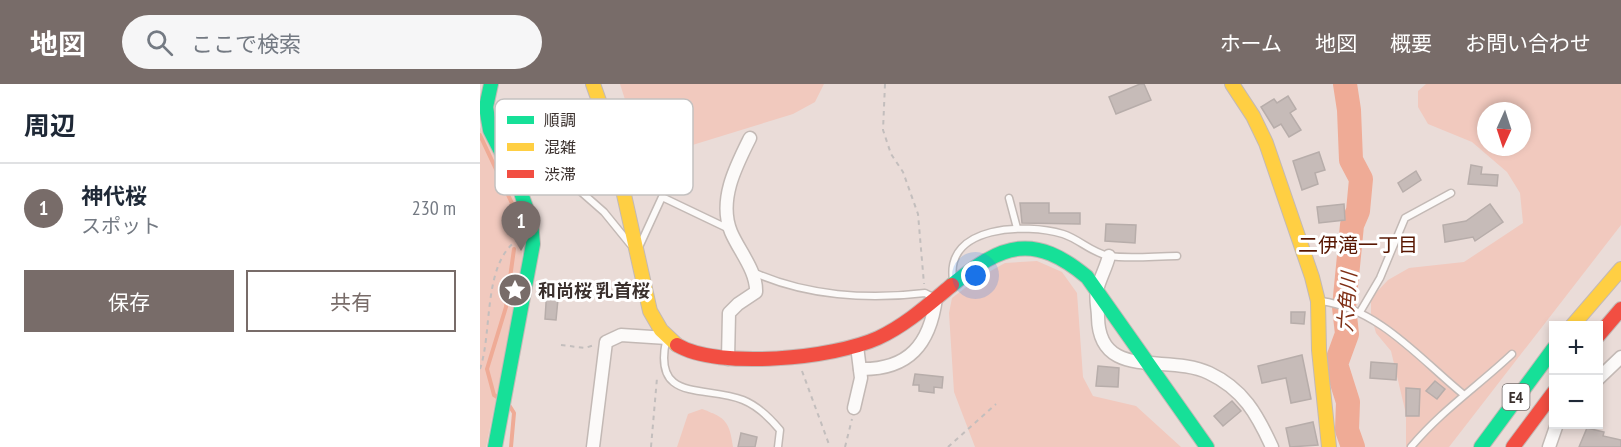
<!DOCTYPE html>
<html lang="ja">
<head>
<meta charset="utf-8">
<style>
	:root { --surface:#fff; --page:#f6f6f7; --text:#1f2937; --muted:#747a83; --line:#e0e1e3; --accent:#786c69 }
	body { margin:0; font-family:"PT Sans Narrow","Noto Sans JP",sans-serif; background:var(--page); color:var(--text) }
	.controls { position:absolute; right:18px; bottom:18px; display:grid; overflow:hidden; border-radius:0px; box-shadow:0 3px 9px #0003 }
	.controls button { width:54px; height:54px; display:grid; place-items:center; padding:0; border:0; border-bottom:2px solid var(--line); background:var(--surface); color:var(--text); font:30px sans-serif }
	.compass { position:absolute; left:997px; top:18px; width:54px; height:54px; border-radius:50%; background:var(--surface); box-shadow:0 3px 9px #0003; rotate:183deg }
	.you { position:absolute; left:496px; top:192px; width:21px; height:21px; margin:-15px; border:4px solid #fff; border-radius:50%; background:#1a73e8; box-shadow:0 0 0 9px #1a73e833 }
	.badge { display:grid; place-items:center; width:39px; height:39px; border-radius:50%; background:var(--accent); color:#fff; font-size:20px; font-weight:700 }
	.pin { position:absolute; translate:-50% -50px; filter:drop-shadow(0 2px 3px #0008) }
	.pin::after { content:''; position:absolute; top:32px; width:21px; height:18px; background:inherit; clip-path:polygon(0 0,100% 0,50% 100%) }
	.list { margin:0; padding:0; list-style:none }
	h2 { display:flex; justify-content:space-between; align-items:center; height:78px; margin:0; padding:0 24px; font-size:26px }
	h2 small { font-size:20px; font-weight:400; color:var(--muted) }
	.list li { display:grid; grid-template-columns:39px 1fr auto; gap:18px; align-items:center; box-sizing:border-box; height:90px; padding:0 24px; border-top:2px solid var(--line) }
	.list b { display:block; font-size:22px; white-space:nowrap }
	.list p { margin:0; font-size:20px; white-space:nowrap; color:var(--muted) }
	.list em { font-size:20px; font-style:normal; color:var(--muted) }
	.actions { display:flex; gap:12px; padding:18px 24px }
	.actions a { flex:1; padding:14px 0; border:2px solid var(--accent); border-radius:0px; text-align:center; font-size:21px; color:var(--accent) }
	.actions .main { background:var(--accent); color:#fff }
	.icon { flex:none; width:33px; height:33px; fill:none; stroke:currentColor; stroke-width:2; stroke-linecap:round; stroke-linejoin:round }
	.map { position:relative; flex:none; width:1141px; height:363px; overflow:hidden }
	header { display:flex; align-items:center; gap:36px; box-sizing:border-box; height:84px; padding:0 30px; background:var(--accent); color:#fff }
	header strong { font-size:28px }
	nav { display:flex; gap:33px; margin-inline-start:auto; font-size:21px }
	.search { width:420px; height:54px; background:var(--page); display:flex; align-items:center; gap:15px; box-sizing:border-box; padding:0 21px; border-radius:33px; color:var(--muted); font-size:22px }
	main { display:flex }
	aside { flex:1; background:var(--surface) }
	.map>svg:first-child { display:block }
</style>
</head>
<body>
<header>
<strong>地図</strong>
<div class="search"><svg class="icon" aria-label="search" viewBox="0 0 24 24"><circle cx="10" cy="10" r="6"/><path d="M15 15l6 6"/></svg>ここで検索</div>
<nav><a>ホーム</a><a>地図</a><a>概要</a><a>お問い合わせ</a></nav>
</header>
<main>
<aside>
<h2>周辺<small></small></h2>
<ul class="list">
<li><span class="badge">1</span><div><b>神代桜</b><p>スポット</p></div><em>230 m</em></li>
</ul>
<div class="actions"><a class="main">保存</a><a>共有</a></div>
</aside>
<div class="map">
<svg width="1141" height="363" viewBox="0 0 1141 363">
	<rect width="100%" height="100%" fill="#eadcd8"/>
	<g fill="#f1c9be" fill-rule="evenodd">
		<path d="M 140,0 L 344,0 L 335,18 L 313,30 L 206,63 L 172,53 L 149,28 Z"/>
		<path d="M 946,0 L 1141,0 L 1141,141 L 969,363 L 926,363 L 926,330 L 911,267 L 896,249 L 891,231 L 891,214 L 908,196 L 929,184 L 984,178 L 1043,139 L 1040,109 L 1027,88 L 992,58 L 948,40 L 938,23 L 938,7 ZM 1006,27 L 1042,27 L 1042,63 L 1006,63 Z"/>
		<path d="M 0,43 C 18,82 40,112 43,155 L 40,158 L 43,158 L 41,192 L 6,363 L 0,363 Z"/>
		<path d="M 557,177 L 582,188 L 597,209 L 603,293 L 613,312 L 656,322 L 701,363 L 495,363 L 474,308 L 469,229 L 472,214 L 498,194 L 525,179 Z"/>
		<path d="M 222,325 C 246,334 249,337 253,363 L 197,363 L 208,330 Z"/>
	</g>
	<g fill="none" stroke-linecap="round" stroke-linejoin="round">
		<g stroke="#efab96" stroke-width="4">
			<path d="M 0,51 L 37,130 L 37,145"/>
			<path d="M 20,315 L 14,311 L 7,285 L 26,223 L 34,165"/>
			<path d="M 29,321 L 34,329 L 31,363"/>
		</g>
		<path stroke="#efab96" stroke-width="24" d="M 865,0 L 869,26 L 871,76 L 881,95 L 878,127 L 872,141 L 864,223 L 867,250 L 856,280 L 868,318 L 867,346 L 873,363"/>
	</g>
	<g fill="#c6bbb8" stroke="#b7adaa" stroke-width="1.5">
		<path d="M 660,0 L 664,0 L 671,16 L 636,30 L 629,13 Z"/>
		<path d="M 808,12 L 816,25 L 810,29 L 821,46 L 809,53 L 801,40 L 794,44 L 781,23 L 794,15 L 797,19 Z"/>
		<path d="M 839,68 L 845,86 L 835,89 L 838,100 L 822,106 L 813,77 Z"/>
		<path d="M 991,81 L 1002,83 L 1001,90 L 1018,91 L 1017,102 L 988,100 Z"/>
		<path d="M 936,87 L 941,96 L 923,108 L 918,99 Z"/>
		<path d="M 540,119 L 569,119 L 569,129 L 600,129 L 600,140 L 542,139 Z"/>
		<path d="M 864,120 L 865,136 L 839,139 L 837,123 Z"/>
		<path d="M 1010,120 L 1023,138 L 995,157 L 993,153 L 965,158 L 963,141 L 986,137 Z"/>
		<path d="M 626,140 L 656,141 L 655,159 L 625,157 Z"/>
		<path d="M 67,204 L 79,205 L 76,236 L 65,235 Z"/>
		<path d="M 811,228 L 825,228 L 824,240 L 811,239 Z"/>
		<path d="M 822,271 L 831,315 L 811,319 L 806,294 L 782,299 L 778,282 Z"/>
		<path d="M 891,278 L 917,280 L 916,296 L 890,294 Z"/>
		<path d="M 618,282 L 639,284 L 638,303 L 616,302 Z"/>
		<path d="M 435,290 L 463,293 L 462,304 L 454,303 L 454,309 L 439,307 L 439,301 L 433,301 Z"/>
		<path d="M 955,297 L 965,305 L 957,315 L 946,307 Z"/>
		<path d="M 926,304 L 940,305 L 939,332 L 926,332 Z"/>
		<path d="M 752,317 L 761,327 L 743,342 L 734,332 Z"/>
		<path d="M 833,338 L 838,361 L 810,363 L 806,344 Z"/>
		<path d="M 1107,344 L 1124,348 L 1123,352 L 1141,356 L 1141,363 L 1099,363 Z"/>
		<path d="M 261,349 L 277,353 L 275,363 L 258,363 Z"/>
	</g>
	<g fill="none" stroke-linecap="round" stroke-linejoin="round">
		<g stroke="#c3b9b5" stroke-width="9">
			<g id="lane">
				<path d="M 83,92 L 124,128 L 150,160"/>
				<path d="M 529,114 L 537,144"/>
				<path d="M 159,163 L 182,113 L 249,145"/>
				<path d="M 273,188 C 326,212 388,216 445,209 L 453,213"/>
				<path d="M 473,196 C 465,141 546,139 583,150 C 599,155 612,169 629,172 C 650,175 675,172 697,172"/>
				<path d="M 841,217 C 899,225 939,274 983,310"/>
				<path d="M 880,228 L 900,194 L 925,134 L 971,109"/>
				<path d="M 186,257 C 173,319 225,301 263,316 C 278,322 290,334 300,346 L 298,363"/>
				<path d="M 931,363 C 961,327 998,302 1032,270"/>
			</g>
		</g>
		<g stroke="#c3b9b5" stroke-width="15">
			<g id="street">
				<path d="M 629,172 C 626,184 620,194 617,206 C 615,214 618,225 618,233 C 619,298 688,269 729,289 C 763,305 777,330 792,363"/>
				<path d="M 248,275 L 249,229 L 258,220 L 276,208 C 277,187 259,167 251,148 C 238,116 256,82 270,54"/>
				<path d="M 380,285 C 429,286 450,260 456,214"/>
				<path d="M 1118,295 L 1141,273"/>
				<path d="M 374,324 L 381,294 L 377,262"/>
				<path d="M 113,363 L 126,258 L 141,251 L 187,254"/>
				<path d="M 1069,363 L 1077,340"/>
			</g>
		</g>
		<g stroke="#c3b9b5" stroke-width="16">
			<g id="fast">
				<path d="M 11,0 L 6,23 L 10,46 L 39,103 L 51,138 L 53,160 L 15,363"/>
				<path d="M 472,201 C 523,159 554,149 607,193 L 727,363"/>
				<path d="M 1001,363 L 1074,264"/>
			</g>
		</g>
		<g stroke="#c3b9b5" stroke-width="16">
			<g id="slow">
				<path d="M 113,0 L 130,48 L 170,227 L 181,246 L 197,261"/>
				<path d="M 752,0 L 773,32 L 786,59 L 832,193 L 838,217 L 839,266 L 849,363"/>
				<path d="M 1092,242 L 1141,185"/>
			</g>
		</g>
		<g stroke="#c3b9b5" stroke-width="16">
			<g id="jam">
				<path d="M 1118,252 L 1141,225"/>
				<path d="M 197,261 C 239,286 354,274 398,254 C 426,241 449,220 472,201"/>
				<path d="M 1033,363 L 1074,308"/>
			</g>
		</g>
		<g stroke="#c3bebd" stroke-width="2" stroke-dasharray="4.5 4.5" stroke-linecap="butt">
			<path d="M 405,0 L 403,46 L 411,70 L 423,88 L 438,130 L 444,200"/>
			<path d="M 81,261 L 105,264 L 114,261"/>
			<path d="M 0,285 C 13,247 2,178 39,155"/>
			<path d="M 322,287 L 350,363"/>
			<path d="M 171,363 L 177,294"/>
			<path d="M 365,363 L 372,335"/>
			<path d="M 468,363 L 516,320"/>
		</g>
		<use href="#lane" stroke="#fcfaf9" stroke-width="6"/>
		<use href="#street" stroke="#fcfaf9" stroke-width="12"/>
		<use href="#fast" stroke="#16e098" stroke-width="14"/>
		<use href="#slow" stroke="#ffcf43" stroke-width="14"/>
		<use href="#jam" stroke="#f24e42" stroke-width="14"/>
	</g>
	<defs>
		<g id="sight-disc" transform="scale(1.725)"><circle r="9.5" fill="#786c69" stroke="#fff"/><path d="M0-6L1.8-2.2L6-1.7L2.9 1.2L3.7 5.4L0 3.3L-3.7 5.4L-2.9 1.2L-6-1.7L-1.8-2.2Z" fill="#fff"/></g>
	</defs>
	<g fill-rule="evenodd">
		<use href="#sight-disc" x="35" y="206"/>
	</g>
	<g text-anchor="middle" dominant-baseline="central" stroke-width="6" stroke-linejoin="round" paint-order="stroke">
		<rect fill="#fff" stroke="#756e6c" stroke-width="1.5" x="1022.5" y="300" width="27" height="26" rx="4.5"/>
		<g font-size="16" font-weight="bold" fill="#3a302d">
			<text x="1036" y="313">E4</text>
		</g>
		<g font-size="18" font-weight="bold" fill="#3a302d" stroke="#fff" text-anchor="start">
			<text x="58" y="206">和尚桜 乳首桜</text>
		</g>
		<g font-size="20" fill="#581702" stroke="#fff">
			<text x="878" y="161">二伊滝一丁目</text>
		</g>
		<g font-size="20" font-style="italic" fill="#7f2f15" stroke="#fff">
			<text transform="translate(867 218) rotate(-86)">六角川</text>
		</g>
	</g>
	<rect x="15" y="15" width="198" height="96" rx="9" fill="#fff" stroke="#c4c1c0" stroke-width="1.5"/>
	<rect x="27" y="32" width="27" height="8" fill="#16e098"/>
	<rect x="27" y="59" width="27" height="8" fill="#ffcf43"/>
	<rect x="27" y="86" width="27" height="8" fill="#f24e42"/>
	<g font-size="16" fill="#3a302d">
		<text x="64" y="42">順調</text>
		<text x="64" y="69">混雑</text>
		<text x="64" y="96">渋滞</text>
	</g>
</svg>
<div class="controls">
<button>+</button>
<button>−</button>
</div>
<svg class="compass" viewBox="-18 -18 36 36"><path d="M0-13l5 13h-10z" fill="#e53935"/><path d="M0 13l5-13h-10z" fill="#747a83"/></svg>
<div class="you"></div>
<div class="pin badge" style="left:41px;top:167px">1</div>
</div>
</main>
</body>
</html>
